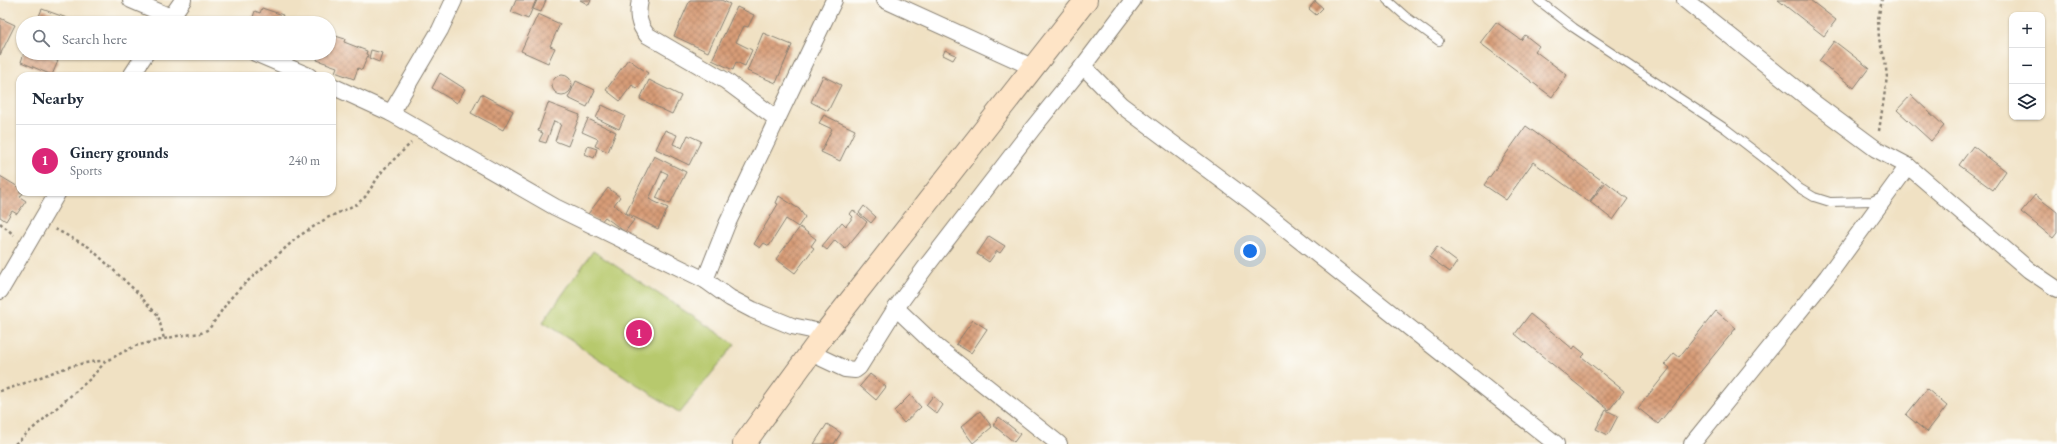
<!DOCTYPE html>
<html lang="en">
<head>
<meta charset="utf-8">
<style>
	:root { --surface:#fff; --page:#f6f6f7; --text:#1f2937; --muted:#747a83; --line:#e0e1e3; --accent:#db2777 }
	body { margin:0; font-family:"EB Garamond",serif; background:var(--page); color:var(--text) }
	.controls { position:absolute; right:12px; top:12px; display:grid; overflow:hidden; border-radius:8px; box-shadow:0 1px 3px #0004 }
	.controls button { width:36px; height:36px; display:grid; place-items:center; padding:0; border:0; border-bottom:1px solid var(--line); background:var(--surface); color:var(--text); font:20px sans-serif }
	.you { position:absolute; left:1250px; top:251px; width:14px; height:14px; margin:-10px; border:3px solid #fff; border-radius:50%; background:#1a73e8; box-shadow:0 0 0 6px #1a73e833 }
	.badge { display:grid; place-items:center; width:26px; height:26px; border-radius:50%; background:var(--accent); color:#fff; font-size:13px; font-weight:700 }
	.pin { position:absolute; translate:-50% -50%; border:2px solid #fff; box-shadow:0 1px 4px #0006 }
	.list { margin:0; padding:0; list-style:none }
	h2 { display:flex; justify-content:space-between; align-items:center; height:52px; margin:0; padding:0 16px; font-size:17px }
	h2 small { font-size:13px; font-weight:400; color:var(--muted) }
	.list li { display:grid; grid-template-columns:26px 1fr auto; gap:12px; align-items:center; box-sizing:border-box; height:72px; padding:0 16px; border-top:1px solid var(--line) }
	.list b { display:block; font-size:15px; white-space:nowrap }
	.list p { margin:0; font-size:13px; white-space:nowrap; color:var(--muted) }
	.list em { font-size:13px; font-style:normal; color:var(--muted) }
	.icon { flex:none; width:22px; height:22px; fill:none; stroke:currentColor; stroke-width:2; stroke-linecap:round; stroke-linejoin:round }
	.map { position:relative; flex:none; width:2057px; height:444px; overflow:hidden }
	.search { position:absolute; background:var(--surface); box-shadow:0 1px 3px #0004; left:16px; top:16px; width:320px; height:44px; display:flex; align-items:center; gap:10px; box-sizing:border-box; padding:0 14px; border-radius:22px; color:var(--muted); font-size:15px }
	.panel { position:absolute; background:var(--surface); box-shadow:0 1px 3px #0004; left:16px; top:72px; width:320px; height:124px; border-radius:12px }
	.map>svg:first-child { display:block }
</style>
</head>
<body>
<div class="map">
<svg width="2057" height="444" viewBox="0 0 2057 444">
	<defs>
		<pattern id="building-cross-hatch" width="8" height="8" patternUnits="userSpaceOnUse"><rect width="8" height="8" fill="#d79c77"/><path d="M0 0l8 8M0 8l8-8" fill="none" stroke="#ae7e61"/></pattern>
	</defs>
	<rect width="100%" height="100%" fill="#fdfcf7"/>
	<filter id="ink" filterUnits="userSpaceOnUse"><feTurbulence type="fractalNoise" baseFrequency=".025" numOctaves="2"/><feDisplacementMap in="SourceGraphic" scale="8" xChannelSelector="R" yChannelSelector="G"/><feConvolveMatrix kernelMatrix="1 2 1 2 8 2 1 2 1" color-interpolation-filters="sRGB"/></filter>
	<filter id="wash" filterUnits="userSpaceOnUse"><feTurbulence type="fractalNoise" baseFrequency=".012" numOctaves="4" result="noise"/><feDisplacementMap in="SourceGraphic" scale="16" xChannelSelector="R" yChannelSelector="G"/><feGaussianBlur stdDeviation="0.9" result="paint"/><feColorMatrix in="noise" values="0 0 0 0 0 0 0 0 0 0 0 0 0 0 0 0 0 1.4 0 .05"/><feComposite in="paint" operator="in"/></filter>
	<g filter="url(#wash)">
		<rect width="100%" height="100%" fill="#f0e1c3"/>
		<path fill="#b7c96d" stroke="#6a7244" d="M 593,251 L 735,344 L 680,413 L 543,322 Z"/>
		<g id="blocks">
			<g fill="url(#building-cross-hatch)">
				<path d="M 516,0 L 536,0 L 528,19 L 511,12 Z"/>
				<path d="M 537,0 L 546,0 L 541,12 L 533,9 Z"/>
				<path d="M 580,0 L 591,0 L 589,5 Z"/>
				<path d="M 690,0 L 721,0 L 730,4 L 708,52 L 674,36 Z"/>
				<path d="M 1778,0 L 1810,0 L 1836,20 L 1824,36 Z"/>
				<path d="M 1315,1 L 1323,8 L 1316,15 L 1309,9 Z"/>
				<path d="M 737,7 L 754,15 L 748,27 L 744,26 L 736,42 L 752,50 L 745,66 L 736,62 L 733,70 L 712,60 Z"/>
				<path d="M 262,8 L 283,15 L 280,23 L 251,23 L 255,11 L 260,13 Z"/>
				<path d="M 42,9 L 75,21 L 74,23 L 36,23 Z"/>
				<path d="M 538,14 L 560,24 L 550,46 L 555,48 L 548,63 L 521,51 Z"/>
				<path d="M 0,18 L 15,25 L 0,55 Z"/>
				<path d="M 1496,22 L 1521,40 L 1525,35 L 1539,46 L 1535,51 L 1567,75 L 1552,97 L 1480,43 Z"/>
				<path d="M 763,33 L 792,45 L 776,83 L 747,71 Z"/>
				<path d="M 329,34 L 345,39 L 344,42 L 367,51 L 366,54 L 368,55 L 362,70 L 358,68 L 354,79 L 335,72 L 337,67 L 317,60 L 319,53 L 329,53 Z"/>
				<path d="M 1834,41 L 1869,68 L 1854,88 L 1819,61 Z"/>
				<path d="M 371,50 L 382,53 L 379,62 L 369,58 Z"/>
				<path d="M 945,50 L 956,55 L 953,60 L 943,55 Z"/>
				<path d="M 24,53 L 39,53 L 58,61 L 52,75 L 21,62 Z"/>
				<path d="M 628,59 L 648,73 L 637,89 L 632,85 L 620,101 L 606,90 Z"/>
				<path d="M 440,73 L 465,89 L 457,103 L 432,88 Z"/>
				<circle cx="562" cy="85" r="10"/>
				<path d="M 823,76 L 841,85 L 828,111 L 811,102 Z"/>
				<path d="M 649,80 L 681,96 L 672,114 L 640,99 Z"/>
				<path d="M 576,81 L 595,90 L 587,107 L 568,98 Z"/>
				<path d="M 481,94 L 513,111 L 503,130 L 471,113 Z"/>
				<path d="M 1911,95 L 1944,126 L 1931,141 L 1897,110 Z"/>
				<path d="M 548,103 L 580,115 L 568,146 L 555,141 L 561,124 L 554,121 L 546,143 L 539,141 L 543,133 L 538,131 Z"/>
				<path d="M 602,105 L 625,116 L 619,129 L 596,118 Z"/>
				<path d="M 824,115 L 855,130 L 840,161 L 821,152 L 832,129 L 819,123 Z"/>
				<path d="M 588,119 L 616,132 L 608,152 L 595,146 L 598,139 L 582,132 Z"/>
				<path d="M 1526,126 L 1604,182 L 1589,202 L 1533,162 L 1506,200 L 1484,185 Z"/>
				<path d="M 665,130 L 677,135 L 673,144 L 682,148 L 688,135 L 701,141 L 689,165 L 656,149 Z"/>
				<path d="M 588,146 L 597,149 L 594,158 L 585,154 Z"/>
				<path d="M 1973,146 L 2006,171 L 1993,190 L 1959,165 Z"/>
				<path d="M 654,156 L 686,172 L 670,204 L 656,198 L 668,174 L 662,171 L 649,199 L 668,208 L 658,229 L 626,213 Z"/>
				<path d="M 0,176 L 20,188 L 20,192 L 24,192 L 20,197 L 26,201 L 17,214 L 12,211 L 6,221 L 0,217 Z"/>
				<path d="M 1606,182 L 1628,199 L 1613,220 L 1590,202 Z"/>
				<path d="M 608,188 L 620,197 L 614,205 L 634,220 L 625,232 L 605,217 L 600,223 L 588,214 Z"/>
				<path d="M 2035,195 L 2057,212 L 2057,233 L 2053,238 L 2021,212 Z"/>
				<path d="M 779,196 L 799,209 L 805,217 L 798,227 L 786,219 L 769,246 L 764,243 L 760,248 L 754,244 L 778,204 L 776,203 Z"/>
				<path d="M 864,206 L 876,217 L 871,223 L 859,213 Z"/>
				<path d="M 853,210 L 867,222 L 845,249 L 835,240 L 827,250 L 822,246 L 842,222 L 846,226 L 853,217 L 850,214 Z"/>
				<path d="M 800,227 L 816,239 L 811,246 L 814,248 L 795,273 L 776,259 Z"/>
				<path d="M 989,236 L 1005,246 L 1000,253 L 997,251 L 989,262 L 977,254 Z"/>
				<path d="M 1437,247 L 1457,262 L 1450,272 L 1429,257 Z"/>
				<path d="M 1716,311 L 1736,328 L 1658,424 L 1638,408 L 1670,368 L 1665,364 L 1674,353 L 1679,357 Z"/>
				<path d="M 1530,314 L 1573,349 L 1575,346 L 1585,354 L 1582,357 L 1624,391 L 1609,410 L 1515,334 Z"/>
				<path d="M 973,320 L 987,329 L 971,353 L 956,344 Z"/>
				<path d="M 870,374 L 886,387 L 876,400 L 860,386 Z"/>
				<path d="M 1927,389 L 1947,406 L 1927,432 L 1906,415 Z"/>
				<path d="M 910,395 L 921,407 L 904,423 L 894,411 Z"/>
				<path d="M 933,396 L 943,405 L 937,414 L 926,405 Z"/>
				<path d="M 1606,410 L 1618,416 L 1608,435 L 1596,429 Z"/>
				<path d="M 980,411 L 992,427 L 973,443 L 961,427 Z"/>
				<path d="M 999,417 L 1020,434 L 1014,442 L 993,425 Z"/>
				<path d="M 827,424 L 841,433 L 834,444 L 814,444 Z"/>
			</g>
		</g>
	</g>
	<g filter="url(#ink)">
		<use href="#blocks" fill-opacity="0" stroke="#867e70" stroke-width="1"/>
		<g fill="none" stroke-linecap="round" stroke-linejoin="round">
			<g stroke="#867e70" stroke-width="10">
				<g id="lane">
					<path d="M 1387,0 L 1405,16 L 1439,41"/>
					<path d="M 1538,0 L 1574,28 L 1726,129 L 1778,169 L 1799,188 L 1814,197 L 1830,202 L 1872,201 L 1882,196"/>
				</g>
			</g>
			<g stroke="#867e70" stroke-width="18">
				<g id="street">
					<path d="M 131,0 L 185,23"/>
					<path d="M 640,0 C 637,14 638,24 647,35 L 726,81 L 777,119"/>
					<path d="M 885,0 L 1032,67"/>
					<path d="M 1685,0 L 1814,103 L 1876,149 L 1908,166 L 2029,270 L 2057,289"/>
					<path d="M 167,23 L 183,0"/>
					<path d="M 255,53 L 309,76"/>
					<path d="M 1083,66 L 1121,105 L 1250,201 L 1556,444"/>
					<path d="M 131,76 L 146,53"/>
					<path d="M 332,86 L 391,113 L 555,207 L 705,280 L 730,298 L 753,310 L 792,326 L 825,333"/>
					<path d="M 391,113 L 440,30 L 454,0"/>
					<path d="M 705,280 L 727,224 L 834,0"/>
					<path d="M 0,291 L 58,192"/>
					<path d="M 896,308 L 937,347 L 1059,444"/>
					<path d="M 811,353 L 845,369 L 855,370 L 859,367 L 896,308 L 925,268 L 1033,128 L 1083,66 L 1133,0"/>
					<path d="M 1692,444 L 1827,277 L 1908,166"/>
				</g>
			</g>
			<g stroke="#867e70" stroke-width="24">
				<path id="secondary" d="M 744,444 L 825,333 L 1086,0"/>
			</g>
			<g stroke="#867e70" stroke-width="2.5" stroke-dasharray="3 3" stroke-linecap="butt">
				<path d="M 1879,131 L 1887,77 L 1885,60 L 1879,39 L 1878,19 L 1882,0"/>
				<path d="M 0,223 L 14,235"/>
				<path d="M 55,229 L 89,247 L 140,295 L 146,303 L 158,315 L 164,339"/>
				<path d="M 0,391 C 35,382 69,361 105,361"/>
				<path d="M 15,444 L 90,379 L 106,361 L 135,346 L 177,336 L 201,333 L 209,329 L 229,300 L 241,287 L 299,236 L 327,218 L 357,204 L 365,197 L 383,170 L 411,143"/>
			</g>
			<use href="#lane" stroke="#fff" stroke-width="8"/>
			<use href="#street" stroke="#fff" stroke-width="16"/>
			<use href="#secondary" stroke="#fee4c6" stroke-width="22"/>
		</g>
	</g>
</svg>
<div class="controls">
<button>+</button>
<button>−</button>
<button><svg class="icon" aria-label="layers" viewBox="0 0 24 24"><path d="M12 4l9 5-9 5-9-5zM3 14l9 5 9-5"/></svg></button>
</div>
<div class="you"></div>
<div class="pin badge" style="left:639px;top:333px">1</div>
<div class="search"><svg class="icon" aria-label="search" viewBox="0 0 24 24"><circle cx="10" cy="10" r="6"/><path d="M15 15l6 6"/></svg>Search here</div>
<section class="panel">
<h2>Nearby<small></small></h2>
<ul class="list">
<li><span class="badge">1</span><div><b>Ginery grounds</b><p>Sports</p></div><em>240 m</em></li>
</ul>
</section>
</div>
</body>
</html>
